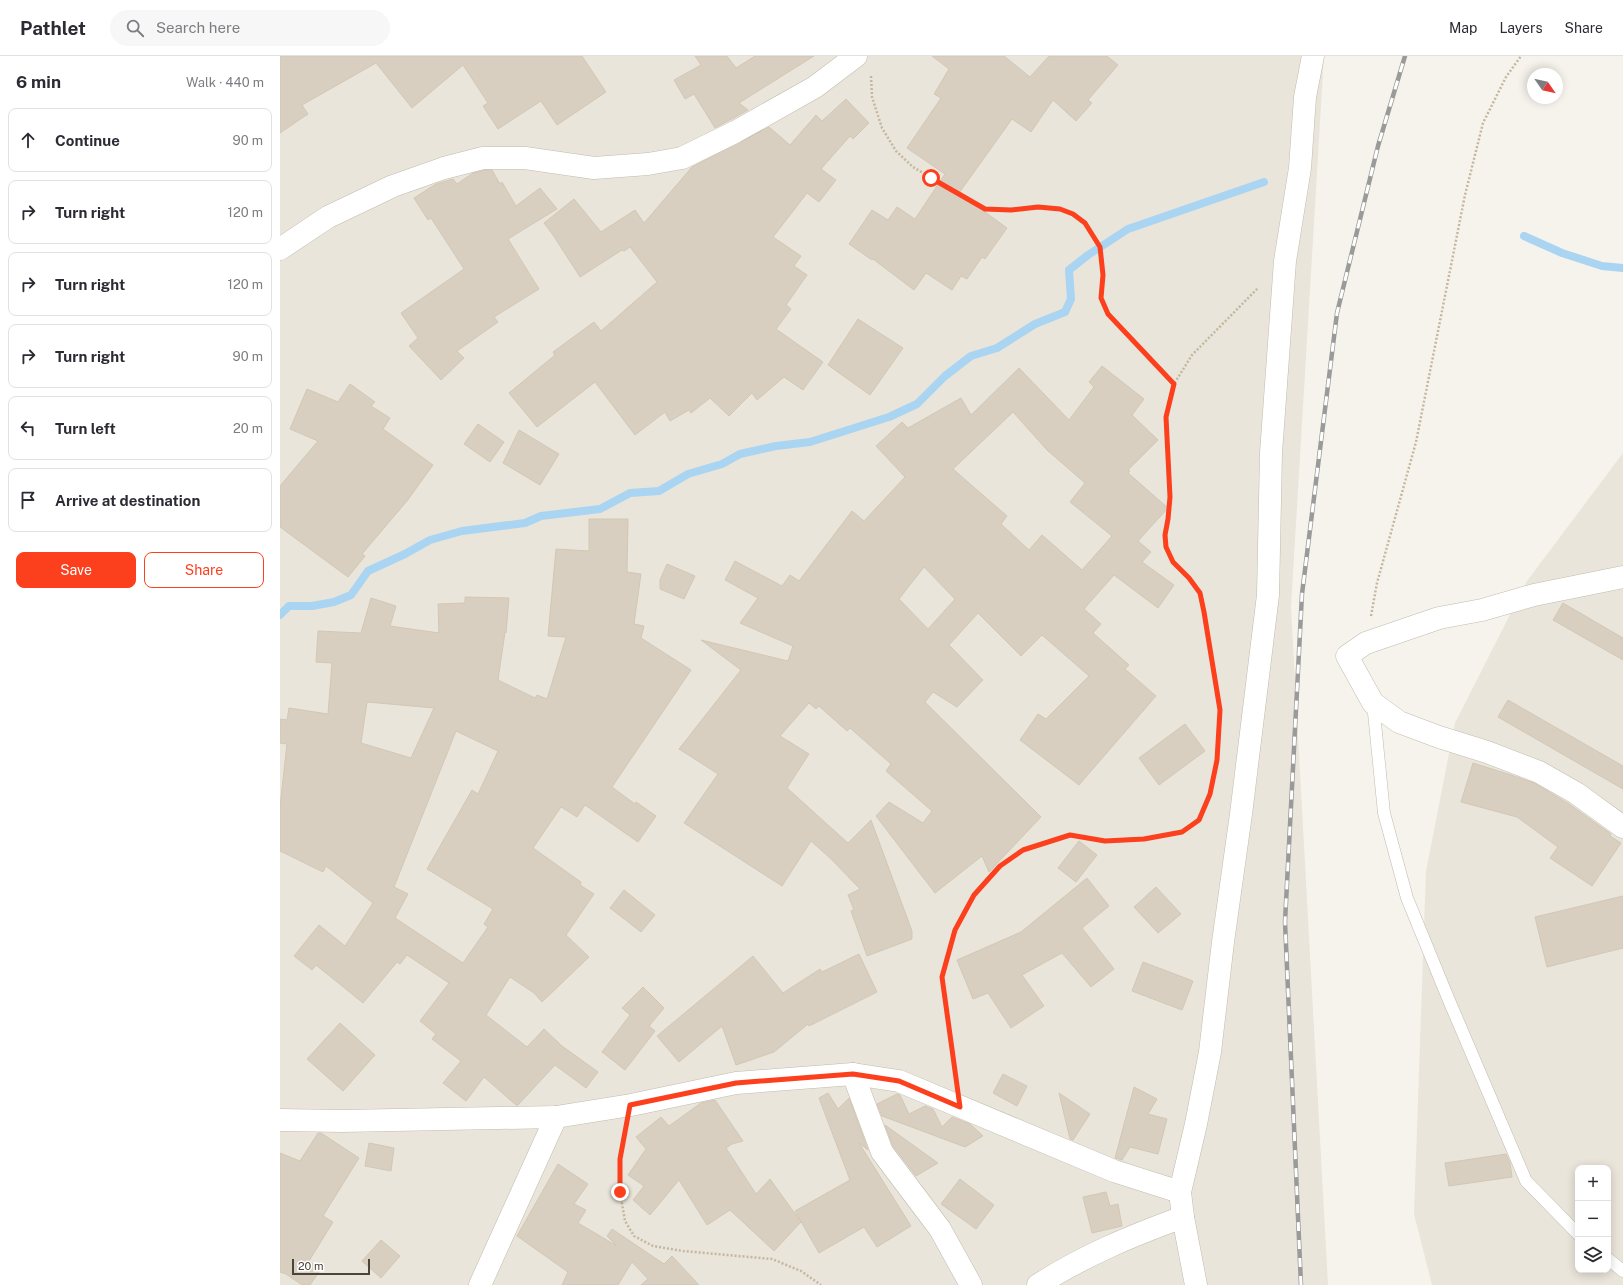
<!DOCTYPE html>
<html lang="en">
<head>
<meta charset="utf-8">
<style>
	:root { --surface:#fff; --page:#f7f7f7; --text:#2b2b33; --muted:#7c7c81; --line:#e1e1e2; --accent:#fc3f1d }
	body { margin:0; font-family:"Public Sans",sans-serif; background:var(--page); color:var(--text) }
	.controls { position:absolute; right:12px; bottom:12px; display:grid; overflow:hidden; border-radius:8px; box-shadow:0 2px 10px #0003 }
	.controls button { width:36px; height:36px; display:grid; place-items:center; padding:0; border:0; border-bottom:1px solid var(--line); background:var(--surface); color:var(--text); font:20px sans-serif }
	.compass { position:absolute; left:1247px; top:12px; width:36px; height:36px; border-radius:50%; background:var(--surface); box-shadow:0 2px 10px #0003; rotate:124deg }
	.scale { position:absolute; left:12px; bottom:10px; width:78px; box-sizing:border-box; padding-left:4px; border:2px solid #4b4439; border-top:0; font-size:11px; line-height:14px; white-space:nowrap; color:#4b4439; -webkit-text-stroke:3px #fff; paint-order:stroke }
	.stop { position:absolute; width:12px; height:12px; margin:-9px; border:3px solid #fc3f1d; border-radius:50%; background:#fff }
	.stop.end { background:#fc3f1d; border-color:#fff; box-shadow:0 1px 4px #0008 }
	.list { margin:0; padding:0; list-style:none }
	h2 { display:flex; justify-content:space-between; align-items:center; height:52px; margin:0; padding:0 16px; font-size:17px }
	h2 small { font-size:13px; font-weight:400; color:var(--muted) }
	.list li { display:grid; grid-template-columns:26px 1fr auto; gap:12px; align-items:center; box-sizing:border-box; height:64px; margin:0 8px 8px; padding:0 8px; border:1px solid var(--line); border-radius:8px }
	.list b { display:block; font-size:15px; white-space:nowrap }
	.list em { font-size:13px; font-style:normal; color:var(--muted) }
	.actions { display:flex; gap:8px; padding:12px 16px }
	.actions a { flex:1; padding:9px 0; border:1px solid var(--accent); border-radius:8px; text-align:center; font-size:14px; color:var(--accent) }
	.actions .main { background:var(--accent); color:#fff }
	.icon { flex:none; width:22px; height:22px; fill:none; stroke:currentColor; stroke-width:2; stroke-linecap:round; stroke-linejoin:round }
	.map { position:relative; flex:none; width:1343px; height:1229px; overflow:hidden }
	header { display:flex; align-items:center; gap:24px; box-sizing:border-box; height:56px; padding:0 20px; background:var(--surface); border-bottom:1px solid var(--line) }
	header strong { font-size:19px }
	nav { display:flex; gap:22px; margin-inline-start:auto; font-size:14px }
	.search { width:280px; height:36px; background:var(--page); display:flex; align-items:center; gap:10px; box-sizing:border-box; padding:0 14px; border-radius:22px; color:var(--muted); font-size:15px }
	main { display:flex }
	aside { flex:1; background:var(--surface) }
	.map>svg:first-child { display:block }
</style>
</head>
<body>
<header>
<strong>Pathlet</strong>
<div class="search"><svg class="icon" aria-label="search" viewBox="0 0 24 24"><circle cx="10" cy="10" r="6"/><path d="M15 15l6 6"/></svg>Search here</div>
<nav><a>Map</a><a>Layers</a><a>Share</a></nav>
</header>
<main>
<aside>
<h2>6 min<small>Walk · 440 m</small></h2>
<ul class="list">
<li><svg class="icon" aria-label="ahead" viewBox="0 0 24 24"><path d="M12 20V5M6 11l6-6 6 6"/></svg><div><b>Continue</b></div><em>90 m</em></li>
<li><svg class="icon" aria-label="right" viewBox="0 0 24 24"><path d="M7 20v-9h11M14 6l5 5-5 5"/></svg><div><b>Turn right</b></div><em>120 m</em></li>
<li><svg class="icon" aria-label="right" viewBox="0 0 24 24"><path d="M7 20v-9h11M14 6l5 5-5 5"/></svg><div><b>Turn right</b></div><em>120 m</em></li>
<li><svg class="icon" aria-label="right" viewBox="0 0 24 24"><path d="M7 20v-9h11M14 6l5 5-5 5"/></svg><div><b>Turn right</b></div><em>90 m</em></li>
<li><svg class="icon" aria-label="left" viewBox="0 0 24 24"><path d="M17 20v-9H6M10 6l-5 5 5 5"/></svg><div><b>Turn left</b></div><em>20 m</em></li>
<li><svg class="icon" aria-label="arrive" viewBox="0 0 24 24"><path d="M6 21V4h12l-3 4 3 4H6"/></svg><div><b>Arrive at destination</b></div></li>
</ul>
<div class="actions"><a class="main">Save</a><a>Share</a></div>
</aside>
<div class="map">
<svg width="1343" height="1229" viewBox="0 0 1343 1229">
	<rect width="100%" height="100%" fill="#f6f3ec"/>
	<g fill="#eae5da" fill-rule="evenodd">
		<path d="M 0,0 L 1044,0 L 1011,551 L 1048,1229 L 0,1229 Z"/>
		<path d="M 1343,397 L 1343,1229 L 1152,1229 L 1134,1158 L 1146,815 L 1175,667 L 1247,525 ZM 1298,1112 L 1328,1112 L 1328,1214 L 1298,1214 Z"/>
	</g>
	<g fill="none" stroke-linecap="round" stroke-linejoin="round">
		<g stroke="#a9d4f2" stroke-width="8">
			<path d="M 1244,180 L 1282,197 L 1322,210 L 1343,212"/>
			<path d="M 0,559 L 9,550 L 32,550 L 54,546 L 71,539 L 88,515 L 125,498 L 150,484 L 182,475 L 245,467 L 261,460 L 320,453 L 350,437 L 379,435 L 408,418 L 442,408 L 460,398 L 496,390 L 530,386 L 609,361 L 637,348 L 665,320 L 691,300 L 717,292 L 755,268 L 785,256 L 791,243 L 789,214 L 808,199 L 848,173 L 984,126"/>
		</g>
	</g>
	<g fill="#d8cfc1" stroke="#d3c7b4" fill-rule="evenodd">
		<path d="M 0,0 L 302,0 L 326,36 L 277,69 L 261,45 L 218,73 L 203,50 L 208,47 L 183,9 L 132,52 L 96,7 L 22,49 L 28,58 L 0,77 Z"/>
		<path d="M 415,0 L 447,0 L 456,12 L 475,0 L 534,0 L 459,47 L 468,54 L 435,72 L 414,38 L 405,43 L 394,24 L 421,9 Z"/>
		<path d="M 652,0 L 724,0 L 750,21 L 769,0 L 827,0 L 838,9 L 808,44 L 812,47 L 796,65 L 773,44 L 751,76 L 732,63 L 679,137 L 727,172 L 705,203 L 702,201 L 687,223 L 681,220 L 672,234 L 646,217 L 634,234 L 593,203 L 592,204 L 569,188 L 592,154 L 608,164 L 617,151 L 635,163 L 665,118 L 627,92 L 661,42 L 654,38 L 669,13 Z"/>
		<path d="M 566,43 L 589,67 L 573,83 L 570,80 L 541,113 L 556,124 L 539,146 L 527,137 L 493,181 L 521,200 L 514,210 L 527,219 L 506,249 L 511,253 L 496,273 L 543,306 L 523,334 L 504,321 L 477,344 L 472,337 L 449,360 L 430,342 L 411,357 L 409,354 L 390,365 L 385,356 L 355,379 L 315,326 L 257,371 L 229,337 L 275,299 L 273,296 L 314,266 L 321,275 L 377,226 L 350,191 L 344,195 L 342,194 L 300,221 L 273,179 L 264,167 L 294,143 L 321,176 L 355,154 L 364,167 L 412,111 L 489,71 L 510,89 L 536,59 L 542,65 Z"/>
		<path d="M 205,114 L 212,114 L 220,128 L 222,126 L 236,150 L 260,132 L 277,153 L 228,183 L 259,233 L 214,261 L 218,266 L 177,295 L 184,302 L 161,324 L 129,290 L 138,282 L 121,257 L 184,213 L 151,162 L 148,164 L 134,142 L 156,128 L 173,123 L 177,128 L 193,117 Z"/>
		<path d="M 578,263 L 623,292 L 590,339 L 548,309 Z"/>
		<path d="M 822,310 L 864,343 L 852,359 L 878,384 L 848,414 L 850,415 L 848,417 L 888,452 L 858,485 L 871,496 L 862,506 L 894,529 L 878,552 L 834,519 L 804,553 L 821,568 L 813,577 L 849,609 L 845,613 L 876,640 L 799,729 L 740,684 L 758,658 L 766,663 L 809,620 L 762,579 L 741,600 L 698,557 L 669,589 L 703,624 L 677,651 L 653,636 L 645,646 L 761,761 L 709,816 L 702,800 L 655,837 L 596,760 L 609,746 L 643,767 L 652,755 L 606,715 L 611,708 L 570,672 L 567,675 L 539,650 L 536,653 L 529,647 L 500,680 L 529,698 L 507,732 L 568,787 L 591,764 L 632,875 L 632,883 L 587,900 L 571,855 L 574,854 L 568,839 L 580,833 L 551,803 L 531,785 L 502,830 L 404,767 L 438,718 L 399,693 L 461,614 L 421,584 L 508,605 L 513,590 L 460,567 L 478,542 L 445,524 L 455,505 L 502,530 L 510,519 L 519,525 L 572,455 L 584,465 L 625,421 L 596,390 L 622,366 L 628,372 L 681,342 L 691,359 L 739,312 L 789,364 L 814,331 L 809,326 ZM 733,356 L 767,394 L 805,427 L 790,446 L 832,480 L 802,514 L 762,479 L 749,494 L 721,468 L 727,460 L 673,413 ZM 644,511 L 675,543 L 648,573 L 619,543 Z"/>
		<path d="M 70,328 L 95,346 L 91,350 L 110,362 L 103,373 L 153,409 L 127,445 L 82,498 L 85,500 L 68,521 L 0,471 L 0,430 L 38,385 L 10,373 L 27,333 L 58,346 Z"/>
		<path d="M 198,368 L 224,386 L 210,406 L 184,388 Z"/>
		<path d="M 239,374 L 279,398 L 260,429 L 223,407 Z"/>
		<path d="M 309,463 L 348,463 L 347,516 L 361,518 L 354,568 L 364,570 L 361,582 L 411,614 L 332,731 L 355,748 L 356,746 L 376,760 L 358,786 L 305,749 L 297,761 L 281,751 L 253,792 L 301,826 L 300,829 L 314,838 L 286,879 L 309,901 L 262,946 L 254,937 L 230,921 L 206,959 L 247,991 L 264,973 L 282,990 L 318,1016 L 306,1032 L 275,1009 L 238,1049 L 236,1049 L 204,1021 L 186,1045 L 163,1027 L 181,1005 L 152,983 L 156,978 L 140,965 L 169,927 L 127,899 L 120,908 L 117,906 L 83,947 L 36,909 L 32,914 L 14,900 L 39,869 L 65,890 L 93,847 L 46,810 L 43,816 L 0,795 L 0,750 L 7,688 L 0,687 L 0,663 L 7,664 L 9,652 L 48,658 L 52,607 L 36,606 L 38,575 L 81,577 L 91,542 L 116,550 L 110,570 L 159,577 L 158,548 L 185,547 L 185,541 L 229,542 L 226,577 L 225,576 L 218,624 L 255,642 L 257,639 L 267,643 L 286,581 L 268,580 L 276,493 L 309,495 ZM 87,646 L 154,652 L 131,702 L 81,687 ZM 176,675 L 218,695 L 198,738 L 192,734 L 147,813 L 213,853 L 204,868 L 208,871 L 183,907 L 115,862 L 128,838 L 114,831 Z"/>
		<path d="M 387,508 L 415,520 L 404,543 L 380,533 L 380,524 Z"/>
		<path d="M 1283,547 L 1343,582 L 1343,604 L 1273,564 Z"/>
		<path d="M 1228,644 L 1343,710 L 1343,733 L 1218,661 Z"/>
		<path d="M 905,668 L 925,695 L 879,729 L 859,702 Z"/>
		<path d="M 1193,707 L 1231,719 L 1254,727 L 1289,748 L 1331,778 L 1330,780 L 1341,787 L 1312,830 L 1270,802 L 1278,791 L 1237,761 L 1181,746 Z"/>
		<path d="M 799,785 L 817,799 L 796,826 L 778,812 Z"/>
		<path d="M 807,822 L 829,850 L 802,872 L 834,913 L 811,931 L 782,897 L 742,919 L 764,950 L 731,972 L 708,937 L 693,943 L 677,904 L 741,876 Z"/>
		<path d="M 876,831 L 901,858 L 878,877 L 854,851 Z"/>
		<path d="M 344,834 L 375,859 L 361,876 L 330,852 Z"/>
		<path d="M 1343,840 L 1343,892 L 1267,911 L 1255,861 Z"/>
		<path d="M 579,898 L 597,936 L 529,970 L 528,968 L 494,996 L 456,1009 L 442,970 L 399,1006 L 377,980 L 473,900 L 503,937 L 540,913 L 542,916 Z"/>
		<path d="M 863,906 L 913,925 L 902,954 L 852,935 Z"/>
		<path d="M 363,931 L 384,952 L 369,970 L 375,975 L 345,1014 L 322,996 L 350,959 L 342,952 Z"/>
		<path d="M 60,967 L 95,999 L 63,1035 L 27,1003 Z"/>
		<path d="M 723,1018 L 747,1030 L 737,1050 L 713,1037 Z"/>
		<path d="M 854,1031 L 877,1043 L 868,1058 L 887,1063 L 878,1098 L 850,1091 L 842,1104 L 835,1102 Z"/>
		<path d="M 548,1037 L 558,1053 L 569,1042 L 588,1094 L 579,1087 L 631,1170 L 597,1191 L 584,1171 L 539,1197 L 515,1155 L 570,1124 L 539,1042 Z"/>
		<path d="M 779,1037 L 810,1058 L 793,1084 L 790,1083 Z"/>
		<path d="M 617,1038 L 620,1039 L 629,1058 L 645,1050 L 653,1053 L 662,1071 L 672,1061 L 690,1068 L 703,1080 L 685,1091 L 602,1060 L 597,1048 Z"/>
		<path d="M 435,1044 L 463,1085 L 452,1088 L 446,1092 L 476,1138 L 490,1123 L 521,1166 L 494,1195 L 450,1154 L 427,1169 L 399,1124 L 370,1159 L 353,1144 L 364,1130 L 348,1119 L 366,1093 L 356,1081 L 381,1061 L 389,1070 L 421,1047 Z"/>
		<path d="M 605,1069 L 658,1107 L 636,1120 L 613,1090 Z"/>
		<path d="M 38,1077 L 41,1077 L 79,1102 L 43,1160 L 53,1166 L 29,1205 L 41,1213 L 30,1229 L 22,1229 L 6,1218 L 0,1216 L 0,1097 L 20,1105 Z"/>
		<path d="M 89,1087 L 114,1092 L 111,1115 L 85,1110 Z"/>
		<path d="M 1226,1098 L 1230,1107 L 1232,1121 L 1169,1130 L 1165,1107 Z"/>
		<path d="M 278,1108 L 308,1128 L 294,1148 L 306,1154 L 298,1167 L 337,1190 L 327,1180 L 332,1173 L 384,1208 L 392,1200 L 419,1229 L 361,1229 L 368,1223 L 352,1206 L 338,1229 L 282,1229 L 288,1216 L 237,1180 Z"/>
		<path d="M 680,1123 L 714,1149 L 696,1173 L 661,1148 Z"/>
		<path d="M 826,1136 L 830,1150 L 838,1148 L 842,1170 L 812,1177 L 803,1141 Z"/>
		<path d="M 101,1184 L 120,1200 L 101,1222 L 82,1205 Z"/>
	</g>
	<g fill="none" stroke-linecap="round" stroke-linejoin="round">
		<g stroke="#c2bbae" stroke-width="13">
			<g id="service">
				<path d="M 1093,647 L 1104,757 L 1127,842 L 1168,942 L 1246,1125 L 1298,1178"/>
				<path d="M 1328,1203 L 1343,1215"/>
			</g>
		</g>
		<g stroke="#c2bbae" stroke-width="23">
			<g id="minor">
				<path d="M 0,193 L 48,161 L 113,130 L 164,112 L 203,102 L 245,102 L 314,112 L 368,108 L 402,102 L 455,76 L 535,31 L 576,0"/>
				<path d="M 1343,521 L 1254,539 L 1202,554 L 1159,562 L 1086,587 L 1067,600 L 1093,647 L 1119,666 L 1159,681 L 1207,696 L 1259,716 L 1296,737 L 1343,771"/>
				<path d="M 573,1018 L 602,1096 L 660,1173 L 691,1229"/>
				<path d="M 0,1064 L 63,1065 L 276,1061 L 351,1049 L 456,1027 L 573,1018 L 619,1025 L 834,1115 L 900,1136"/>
				<path d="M 200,1229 L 276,1061"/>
				<path d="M 758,1229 C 805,1199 851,1180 903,1161"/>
				<path d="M 916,1229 L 903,1161 L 900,1136 L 916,1068 L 930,996 L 943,886 L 961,758 L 988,539 L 991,397 L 1005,205 L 1020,112 L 1025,41 L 1033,0"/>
			</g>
		</g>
		<g stroke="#c4b79f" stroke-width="2.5" stroke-dasharray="2 2" stroke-linecap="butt">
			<path d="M 591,20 L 592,41 L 602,72 L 616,95 L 633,111 L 705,153 L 731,154 L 758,151 L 780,153 L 793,157 L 805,167 L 820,191 L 823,219 L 821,242 L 828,258 L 894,328"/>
			<path d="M 1091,560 L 1097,527 L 1136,386 L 1185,139 L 1203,67 L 1226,21 L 1241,0"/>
			<path d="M 676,1022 L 662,921 L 675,874 L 694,839 L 720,810 L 743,794 L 790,779 L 825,785 L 864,783 L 902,776 L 919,764 L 930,738 L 937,703 L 940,654 L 924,555 L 919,537 L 909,522 L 893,506 L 885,491 L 885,479 L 888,463 L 890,441 L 886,361 L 894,328 L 912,299 L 978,232"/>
			<path d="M 345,1075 L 340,1103 L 340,1136 L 345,1165 L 354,1180 L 373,1190 L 403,1195 L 492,1203 L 521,1215 L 541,1229"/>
		</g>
		<use href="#service" stroke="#fff" stroke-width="12"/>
		<use href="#minor" stroke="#fff" stroke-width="22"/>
		<g stroke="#9a9a9a" stroke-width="4.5">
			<path id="rail" d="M 1021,1229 L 1005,866 L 1022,538 L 1057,257 L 1098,90 L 1125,0"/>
		</g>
		<use href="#rail" stroke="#fff" stroke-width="3" stroke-dasharray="9" stroke-linecap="butt"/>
	</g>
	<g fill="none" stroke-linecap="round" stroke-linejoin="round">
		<path stroke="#fc3f1d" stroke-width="5" d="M 340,1136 L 340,1103 L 350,1049 L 456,1027 L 573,1018 L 619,1025 L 680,1051 L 662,921 L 675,874 L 694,839 L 720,810 L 743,794 L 790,779 L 825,785 L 864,783 L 902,776 L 919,764 L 930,738 L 937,704 L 940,654 L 924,556 L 920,537 L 909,522 L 893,506 L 886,491 L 885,479 L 888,463 L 890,441 L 886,361 L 894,328 L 828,258 L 821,242 L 823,219 L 820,191 L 805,167 L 793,158 L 780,153 L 758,151 L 731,154 L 705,153 L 651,122"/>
	</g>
</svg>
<div class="controls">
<button>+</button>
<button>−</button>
<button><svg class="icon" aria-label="layers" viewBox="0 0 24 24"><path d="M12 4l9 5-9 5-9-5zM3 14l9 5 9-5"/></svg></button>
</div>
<svg class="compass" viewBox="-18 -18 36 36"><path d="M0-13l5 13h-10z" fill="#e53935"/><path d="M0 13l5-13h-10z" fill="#7c7c81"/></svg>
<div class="scale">20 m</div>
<div class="stop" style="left:651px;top:122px"></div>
<div class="stop end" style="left:340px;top:1136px"></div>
</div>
</main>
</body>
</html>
